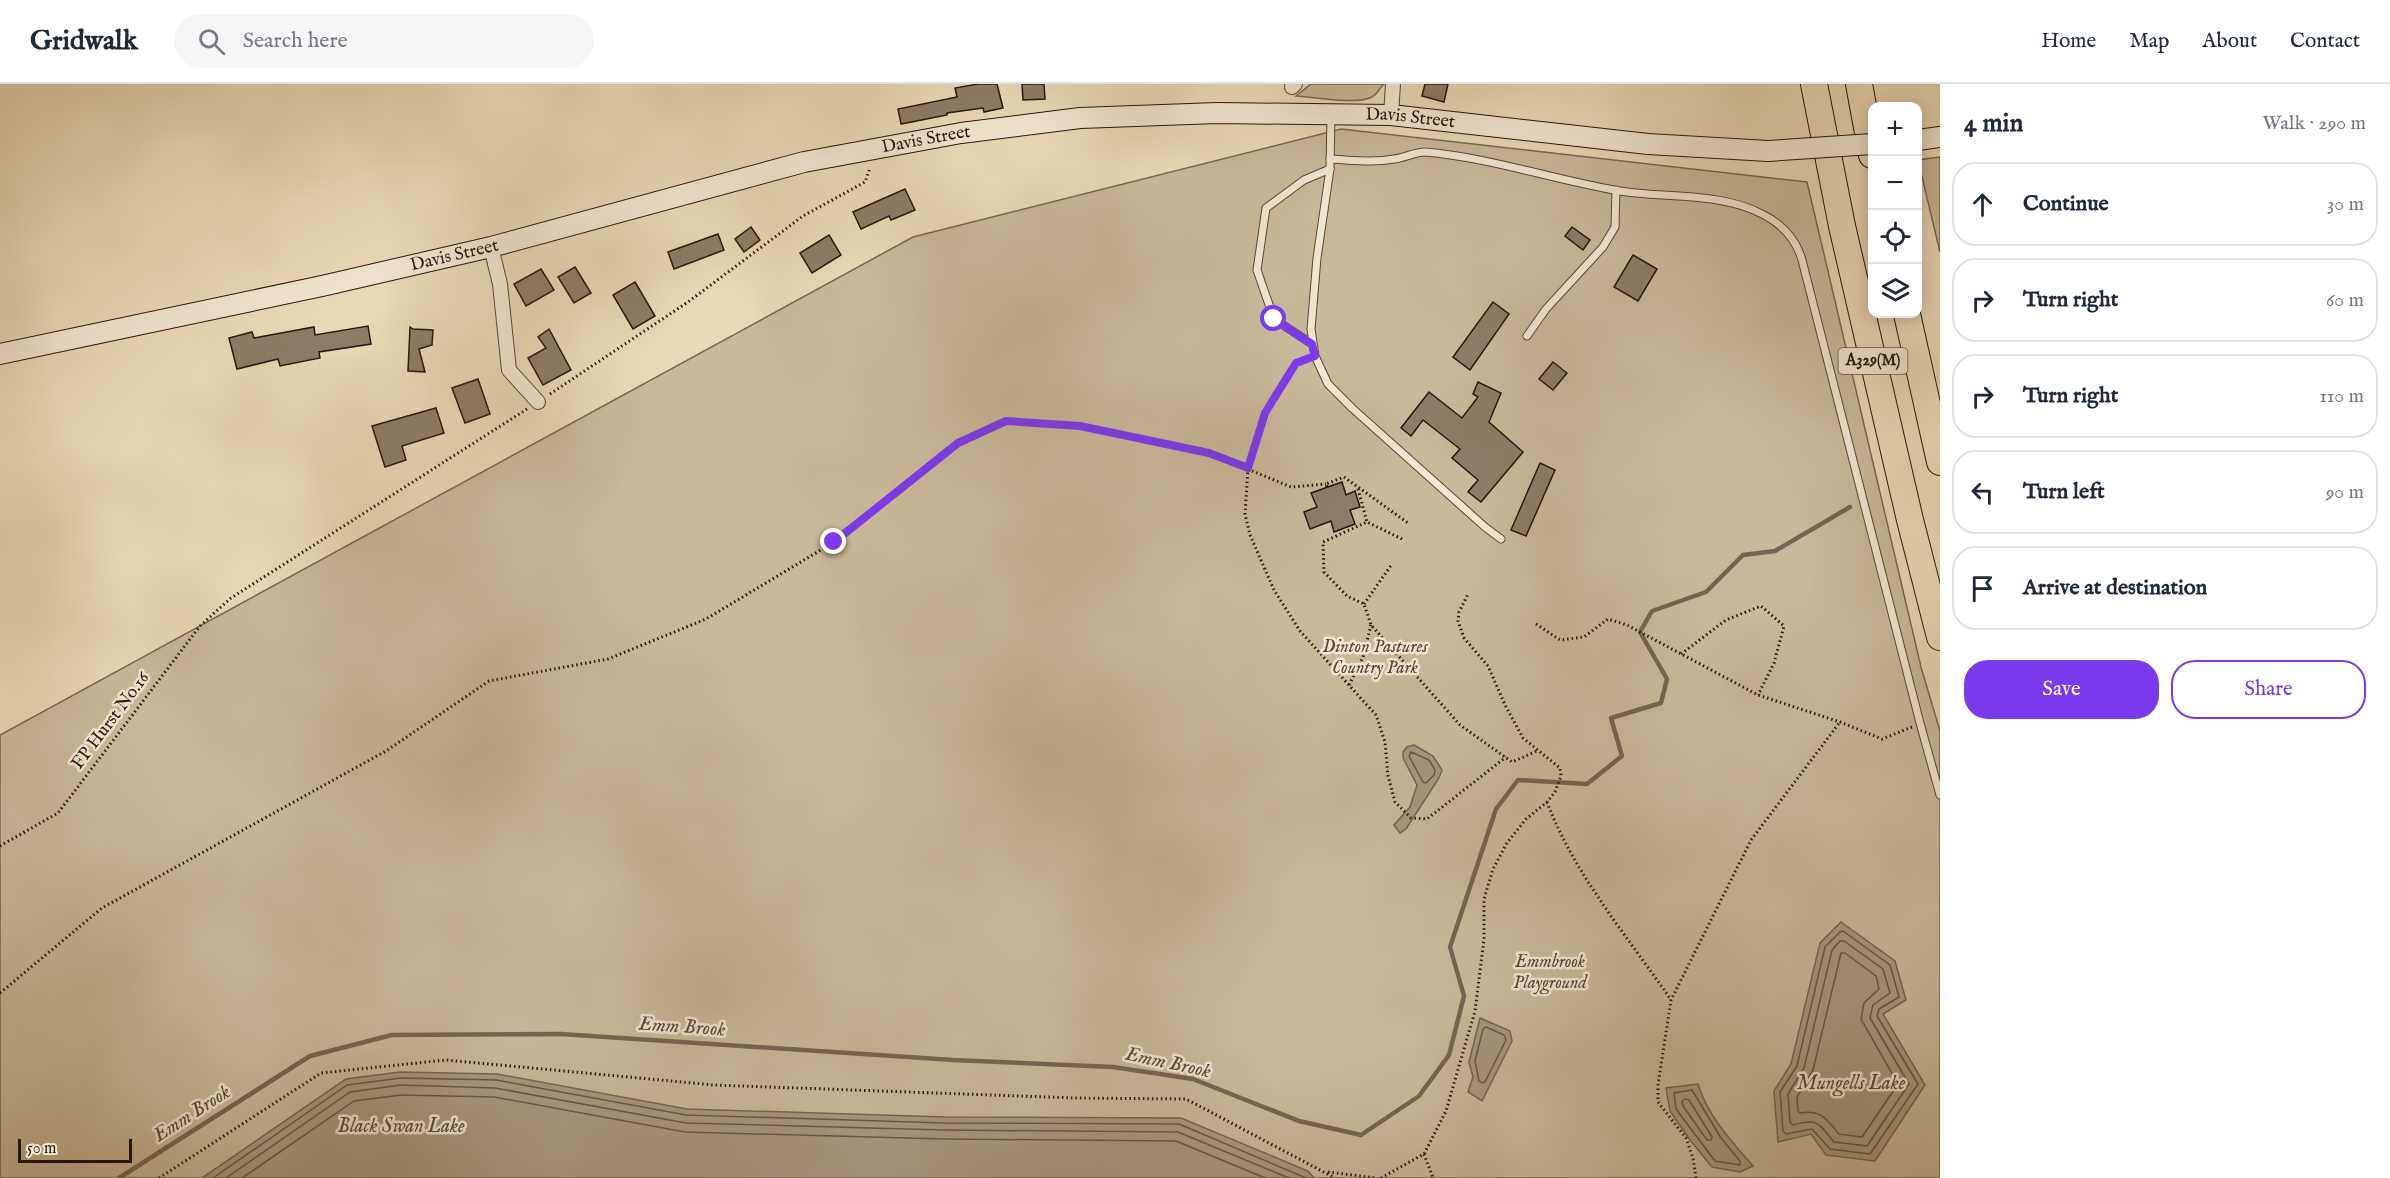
<!DOCTYPE html>
<html lang="en">
<head>
<meta charset="utf-8">
<style>
	:root { --surface:#fff; --page:#f6f6f7; --text:#1f2937; --muted:#747a83; --line:#e0e1e3; --accent:#7c3aed }
	body { margin:0; font-family:"IM FELL English",serif; background:var(--page); color:var(--text) }
	.controls { position:absolute; right:18px; top:18px; display:grid; overflow:hidden; border-radius:12px; box-shadow:0 3px 15px #0003 }
	.controls button { width:54px; height:54px; display:grid; place-items:center; padding:0; border:0; border-bottom:2px solid var(--line); background:var(--surface); color:var(--text); font:30px sans-serif }
	.scale { position:absolute; left:18px; bottom:15px; width:114px; box-sizing:border-box; padding-left:6px; border:3px solid #28170e; border-top:0; font-size:16px; line-height:21px; white-space:nowrap; color:#28170e; -webkit-text-stroke:4px #f1e6d0; paint-order:stroke }
	.stop { position:absolute; width:18px; height:18px; margin:-14px; border:4px solid #7c3aed; border-radius:50%; background:#fff }
	.stop.end { background:#7c3aed; border-color:#fff; box-shadow:0 2px 6px #0008 }
	.list { margin:0; padding:0; list-style:none }
	h2 { display:flex; justify-content:space-between; align-items:center; height:78px; margin:0; padding:0 24px; font-size:26px }
	h2 small { font-size:20px; font-weight:400; color:var(--muted) }
	.list li { display:grid; grid-template-columns:39px 1fr auto; gap:18px; align-items:center; box-sizing:border-box; height:84px; margin:0 12px 12px; padding:0 12px; border:2px solid var(--line); border-radius:24px }
	.list b { display:block; font-size:22px; white-space:nowrap }
	.list em { font-size:20px; font-style:normal; color:var(--muted) }
	.actions { display:flex; gap:12px; padding:18px 24px }
	.actions a { flex:1; padding:14px 0; border:2px solid var(--accent); border-radius:24px; text-align:center; font-size:21px; color:var(--accent) }
	.actions .main { background:var(--accent); color:#fff }
	.icon { flex:none; width:33px; height:33px; fill:none; stroke:currentColor; stroke-width:2; stroke-linecap:round; stroke-linejoin:round }
	.map { position:relative; flex:none; width:1940px; height:1094px; overflow:hidden }
	header { display:flex; align-items:center; gap:36px; box-sizing:border-box; height:84px; padding:0 30px; background:var(--surface); border-bottom:2px solid var(--line) }
	header strong { font-size:28px }
	nav { display:flex; gap:33px; margin-inline-start:auto; font-size:21px }
	.search { width:420px; height:54px; background:var(--page); display:flex; align-items:center; gap:15px; box-sizing:border-box; padding:0 21px; border-radius:33px; color:var(--muted); font-size:22px }
	main { display:flex }
	aside { flex:1; background:var(--surface) }
	.map>svg:first-child { display:block }
</style>
</head>
<body>
<header>
<strong>Gridwalk</strong>
<div class="search"><svg class="icon" aria-label="search" viewBox="0 0 24 24"><circle cx="10" cy="10" r="6"/><path d="M15 15l6 6"/></svg>Search here</div>
<nav><a>Home</a><a>Map</a><a>About</a><a>Contact</a></nav>
</header>
<main>
<div class="map">
<svg width="1940" height="1094" viewBox="0 0 1940 1094">
	<rect width="100%" height="100%" fill="#ead9b7"/>
	<filter id="stains"><feTurbulence type="fractalNoise" baseFrequency=".00333" numOctaves="4"/><feColorMatrix values="0 0 0 0 .2 0 0 0 0 .09 0 0 0 0 .02 0 0 0 .5 -.17"/></filter>
	<radialGradient id="worn" r=".72"><stop offset=".6" stop-color="#630" stop-opacity="0"/><stop offset="1" stop-color="#630" stop-opacity=".3"/></radialGradient>
	<g fill="#c9b89a" stroke="#786854" stroke-width="1.5">
		<path d="M 1311,0 L 1384,0 C 1380,3 1378,10 1372,13 C 1358,21 1314,13 1296,12 Z"/>
		<path d="M 1341,45 L 1807,98 L 1921,583 L 1940,647 L 1940,1094 L 0,1094 L 0,651 L 913,153 Z"/>
		<path d="M 1940,73 L 1940,168 L 1918,76 Z"/>
	</g>
	<g fill="#a8977e" stroke="#756451" stroke-width="1.5">
		<path d="M 1414,661 L 1433,672 L 1442,686 L 1439,694 L 1406,745 L 1400,749 L 1394,741 L 1410,723 L 1417,701 L 1403,674 L 1403,668 L 1407,663 Z"/>
		<path d="M 1841,838 L 1895,877 L 1906,916 L 1883,930 L 1925,1001 L 1875,1077 L 1826,1071 L 1811,1050 L 1778,1058 L 1774,1007 L 1791,980 L 1820,859 Z"/>
		<path d="M 1480,934 L 1510,947 L 1512,957 L 1482,1017 L 1468,1008 L 1473,993 L 1469,978 Z"/>
		<path d="M 400,988 L 497,990 L 687,1025 L 945,1033 L 1181,1034 L 1308,1087 L 1314,1094 L 202,1094 L 346,995 Z"/>
		<path d="M 1698,1000 C 1707,1031 1732,1058 1753,1082 L 1740,1088 L 1712,1083 L 1690,1056 L 1670,1027 L 1666,1004 Z"/>
	</g>
	<g fill="none" stroke-linecap="round" stroke-linejoin="round">
		<g stroke="#685746" stroke-width="1.5">
			<path d="M 1411,668 L 1429,676 L 1435,686 L 1434,691 L 1426,699 L 1423,698 L 1409,672 Z"/>
			<path d="M 1843,847 L 1890,881 L 1899,913 L 1879,925 L 1877,932 L 1918,1000 L 1870,1070 L 1830,1065 L 1812,1045 L 1786,1050 L 1783,1047 L 1780,1008 L 1797,982 L 1825,863 L 1840,848 Z"/>
			<path d="M 1840,857 L 1844,857 L 1883,885 L 1890,909 L 1873,921 L 1870,934 L 1909,1000 L 1867,1062 L 1834,1058 C 1818,1039 1819,1034 1793,1041 L 1790,1038 L 1788,1010 L 1804,984 L 1832,866 Z"/>
			<path d="M 1841,869 L 1845,869 L 1876,892 L 1879,905 L 1864,919 L 1861,935 L 1898,1000 L 1862,1053 L 1839,1050 C 1827,1036 1821,1025 1800,1029 L 1798,1027 L 1797,1013 L 1813,986 Z"/>
			<path d="M 1486,943 L 1504,951 L 1506,956 L 1485,998 L 1482,999 L 1479,997 L 1475,977 L 1483,945 Z"/>
			<path d="M 1692,1006 L 1721,1054 L 1740,1077 L 1740,1081 L 1715,1077 L 1676,1025 L 1674,1009 Z"/>
			<path d="M 1685,1015 L 1689,1016 L 1712,1053 L 1711,1056 L 1707,1056 L 1683,1022 L 1682,1017 Z"/>
			<path d="M 213,1094 L 347,1001 L 401,994 L 496,996 L 686,1031 L 944,1039 L 1179,1040 L 1306,1094"/>
			<path d="M 226,1094 L 350,1008 L 401,1001 L 495,1004 L 686,1039 L 944,1046 L 1178,1048 L 1289,1094"/>
			<path d="M 242,1094 L 354,1017 L 401,1011 L 494,1013 L 685,1048 L 944,1055 L 1176,1057 L 1265,1094"/>
		</g>
		<path stroke="#756451" stroke-width="4.5" d="M 119,1094 L 310,972 L 392,951 L 561,950 L 953,976 L 1113,983 L 1193,995 L 1299,1037 L 1361,1051 L 1419,1012 L 1449,971 L 1464,912 L 1450,863 L 1496,725 L 1518,696 L 1587,700 L 1622,672 L 1611,634 L 1661,619 L 1667,595 L 1640,548 L 1652,527 L 1706,508 L 1743,471 L 1775,467 L 1850,423"/>
	</g>
	<g fill="#8d7c66" stroke="#28170e" stroke-width="1.5">
		<path d="M 978,0 L 997,0 L 1003,24 L 984,28 L 983,24 L 947,29 L 947,31 L 901,40 L 898,25 L 957,13 L 955,4 Z"/>
		<path d="M 1022,0 L 1044,0 L 1045,15 L 1023,16 Z"/>
		<path d="M 1425,0 L 1448,0 L 1444,18 L 1422,12 Z"/>
		<path d="M 905,105 L 915,126 L 891,136 L 889,132 L 861,145 L 853,128 Z"/>
		<path d="M 751,143 L 760,156 L 744,168 L 735,155 Z"/>
		<path d="M 1572,143 L 1590,156 L 1583,166 L 1565,152 Z"/>
		<path d="M 718,150 L 724,166 L 674,185 L 668,168 Z"/>
		<path d="M 829,151 L 841,171 L 812,189 L 800,169 Z"/>
		<path d="M 1633,171 L 1657,185 L 1638,217 L 1614,203 Z"/>
		<path d="M 575,183 L 591,209 L 574,219 L 558,193 Z"/>
		<path d="M 541,185 L 554,206 L 526,222 L 514,200 Z"/>
		<path d="M 635,198 L 655,232 L 633,245 L 613,211 Z"/>
		<path d="M 1493,218 L 1509,230 L 1470,286 L 1453,273 Z"/>
		<path d="M 368,242 L 371,260 L 319,268 L 320,274 L 280,282 L 278,275 L 237,285 L 229,254 L 252,248 L 254,254 L 314,243 L 315,251 Z"/>
		<path d="M 410,243 L 413,245 L 433,246 L 432,261 L 419,265 L 425,288 L 408,287 Z"/>
		<path d="M 549,245 L 571,286 L 543,301 L 528,274 L 546,264 L 538,253 Z"/>
		<path d="M 1553,278 L 1567,289 L 1553,306 L 1539,295 Z"/>
		<path d="M 478,295 L 490,330 L 465,339 L 452,304 Z"/>
		<path d="M 1478,298 L 1501,309 L 1489,338 L 1523,368 L 1481,418 L 1468,408 L 1478,396 L 1452,374 L 1460,365 L 1423,336 L 1411,352 L 1401,344 L 1429,308 L 1462,334 L 1478,313 L 1473,310 Z"/>
		<path d="M 436,324 L 444,349 L 402,362 L 406,376 L 385,383 L 372,342 Z"/>
		<path d="M 1540,379 L 1555,386 L 1526,452 L 1511,446 Z"/>
		<path d="M 1342,398 L 1346,411 L 1355,407 L 1360,423 L 1350,426 L 1355,440 L 1334,448 L 1331,437 L 1310,445 L 1304,428 L 1317,423 L 1311,409 Z"/>
	</g>
	<g fill="none" stroke-linecap="round" stroke-linejoin="round">
		<g stroke="#584838" stroke-width="9">
			<g id="lane">
				<path d="M 1331,31 L 1330,85 L 1317,174 L 1311,245 L 1315,272 L 1328,300 L 1352,324 L 1485,443 L 1501,455"/>
				<path d="M 1330,75 C 1352,76 1373,79 1394,75 C 1404,74 1415,68 1425,68 C 1487,73 1552,95 1614,106 C 1661,115 1718,107 1762,130 C 1782,140 1796,155 1802,176 L 1920,639 L 1940,711"/>
				<path d="M 1527,252 L 1546,225 L 1603,163 L 1615,143 L 1616,106"/>
				<path d="M 1312,260 L 1274,235 L 1257,186 L 1266,124 L 1304,96 L 1330,85"/>
			</g>
		</g>
		<g stroke="#584838" stroke-width="16">
			<g id="street">
				<path d="M 1292,3 L 1295,0"/>
				<path d="M 1391,31 L 1393,0"/>
				<path d="M 491,163 L 500,200 L 509,286 L 538,318"/>
			</g>
		</g>
		<g stroke="#28170e" stroke-width="22">
			<g id="secondary">
				<path d="M 1918,56 L 1940,53"/>
				<path id="s1" d="M 0,270 L 322,202 L 491,163 L 804,78 L 961,49 L 1080,34 L 1217,29 L 1391,31 L 1648,60 L 1768,67"/>
			</g>
		</g>
		<g stroke="#28170e" stroke-width="28">
			<g id="highway">
				<path d="M 1814,0 L 1842,142 L 1910,436 L 1940,553"/>
				<path d="M 1859,0 L 1872,71"/>
				<path d="M 1907,230 L 1940,378"/>
			</g>
		</g>
		<g stroke="#28170e" stroke-width="3" stroke-dasharray="1.5 3" stroke-linecap="butt">
			<path d="M 1305,276 L 1296,279 L 1265,329 L 1248,384 L 1245,430 L 1250,451 L 1274,506 L 1300,547 L 1376,631 L 1385,658 L 1388,692 L 1395,718 L 1411,734 L 1427,735 L 1506,673"/>
			<path d="M 550,310 L 688,218 L 803,132 L 865,98 L 870,84"/>
			<path d="M 1327,403 L 1326,400 L 1344,393 L 1408,439"/>
			<path d="M 1358,405 L 1367,438"/>
			<path d="M 1402,455 L 1367,438 L 1323,458 L 1324,488 L 1347,512 L 1364,520 L 1371,541 L 1460,641 L 1512,678 L 1537,667"/>
			<path d="M 1364,520 L 1392,480"/>
			<path d="M 1536,540 L 1560,556 L 1584,553 L 1608,535 L 1627,541 L 1758,611 L 1840,638 L 1882,655 L 1912,643"/>
			<path d="M 1681,570 L 1726,536 L 1761,522 L 1784,542 L 1774,579 L 1758,611"/>
			<path d="M 1349,601 L 1363,573 L 1371,541"/>
			<path d="M 1547,718 C 1574,790 1628,853 1671,916"/>
			<path d="M 0,762 L 58,729 L 200,542 L 231,514 L 527,325"/>
			<path d="M 0,909 L 102,824 L 386,667 L 489,597 L 608,575 L 706,535 L 834,458 L 958,359 L 1006,337 L 1080,342 L 1209,369 L 1291,403 L 1326,400"/>
			<path d="M 1424,1070 L 1433,1094"/>
			<path d="M 1328,1088 L 1376,1094"/>
			<path d="M 159,1094 L 321,989 L 446,976 L 714,1001 L 1075,1014 L 1186,1015 L 1335,1094"/>
			<path d="M 1381,1094 L 1424,1070 L 1446,1027 L 1475,927 L 1484,855 L 1484,815 L 1493,785 L 1507,759 L 1526,735 L 1547,718 L 1555,708 L 1561,692 L 1560,684 L 1523,654 L 1505,621 L 1488,582 L 1464,554 L 1458,537 L 1459,528 L 1468,510"/>
			<path d="M 1696,1094 L 1693,1074 L 1686,1054 L 1658,1018 L 1658,1001 L 1671,916 L 1751,756 L 1840,638"/>
		</g>
		<use href="#lane" stroke="#f1e6d0" stroke-width="7"/>
		<use href="#street" stroke="#f1e6d0" stroke-width="14"/>
		<use href="#secondary" stroke="#f1e6d0" stroke-width="20"/>
		<use href="#highway" stroke="#ead9b7" stroke-width="26"/>
		<g stroke="#28170e" stroke-width="22" stroke-linecap="butt">
			<path id="secondary-bridge" d="M 1768,67 L 1872,60"/>
		</g>
		<use href="#secondary-bridge" stroke="#f1e6d0" stroke-width="20"/>
	</g>
	<g fill="none" stroke-linecap="round" stroke-linejoin="round">
		<path stroke="#7c3aed" stroke-width="8" d="M 834,458 L 958,359 L 1006,337 L 1080,342 L 1209,369 L 1248,384 L 1265,329 L 1296,279 L 1315,272 L 1312,260 L 1274,235"/>
	</g>
	<g text-anchor="middle" dominant-baseline="central" stroke-width="5" stroke-linejoin="round" paint-order="stroke">
		<rect fill="#f1e6d0" stroke="#645548" stroke-width="1.5" x="1838.5" y="264" width="69" height="26" rx="4.5"/>
		<g font-size="16" font-weight="bold" fill="#28170e">
			<text x="1873" y="277">A329(M)</text>
		</g>
		<g font-size="18" fill="#28170e" stroke="#f1e6d0">
			<text stroke="none"><textPath href="#s1" startOffset="1437">Davis Street</textPath></text>
			<text stroke="none"><textPath href="#s1" startOffset="951">Davis Street</textPath></text>
			<text stroke="none"><textPath href="#s1" startOffset="465">Davis Street</textPath></text>
			<text transform="translate(111 637) rotate(-53)">FP Hurst No.16</text>
		</g>
		<g font-size="18" font-style="italic" fill="#584738" stroke="#f1e6d0">
			<text x="1375" y="563">Dinton Pastures<tspan x="1375" dy="21">Country Park</tspan></text>
			<text x="1550" y="878">Emmbrook<tspan x="1550" dy="21">Playground</tspan></text>
		</g>
		<g font-size="20" font-style="italic" fill="#5b4a3b" stroke="#f1e6d0">
			<text transform="translate(682 943) rotate(4)">Emm Brook</text>
			<text transform="translate(1168 979) rotate(12)">Emm Brook</text>
			<text x="1851" y="999">Mungells Lake</text>
			<text transform="translate(192 1030) rotate(-33)">Emm Brook</text>
			<text x="401" y="1042">Black Swan Lake</text>
		</g>
	</g>
	<rect width="100%" height="100%" filter="url(#stains)"/>
	<rect width="100%" height="100%" fill="url(#worn)"/>
</svg>
<div class="controls">
<button>+</button>
<button>−</button>
<button><svg class="icon" aria-label="locate" viewBox="0 0 24 24"><circle cx="12" cy="12" r="6"/><path d="M12 2v4M12 18v4M2 12h4M18 12h4"/></svg></button>
<button><svg class="icon" aria-label="layers" viewBox="0 0 24 24"><path d="M12 4l9 5-9 5-9-5zM3 14l9 5 9-5"/></svg></button>
</div>
<div class="scale">50 m</div>
<div class="stop" style="left:1274px;top:235px"></div>
<div class="stop end" style="left:834px;top:458px"></div>
</div>
<aside>
<h2>4 min<small>Walk · 290 m</small></h2>
<ul class="list">
<li><svg class="icon" aria-label="ahead" viewBox="0 0 24 24"><path d="M12 20V5M6 11l6-6 6 6"/></svg><div><b>Continue</b></div><em>30 m</em></li>
<li><svg class="icon" aria-label="right" viewBox="0 0 24 24"><path d="M7 20v-9h11M14 6l5 5-5 5"/></svg><div><b>Turn right</b></div><em>60 m</em></li>
<li><svg class="icon" aria-label="right" viewBox="0 0 24 24"><path d="M7 20v-9h11M14 6l5 5-5 5"/></svg><div><b>Turn right</b></div><em>110 m</em></li>
<li><svg class="icon" aria-label="left" viewBox="0 0 24 24"><path d="M17 20v-9H6M10 6l-5 5 5 5"/></svg><div><b>Turn left</b></div><em>90 m</em></li>
<li><svg class="icon" aria-label="arrive" viewBox="0 0 24 24"><path d="M6 21V4h12l-3 4 3 4H6"/></svg><div><b>Arrive at destination</b></div></li>
</ul>
<div class="actions"><a class="main">Save</a><a>Share</a></div>
</aside>
</main>
</body>
</html>
